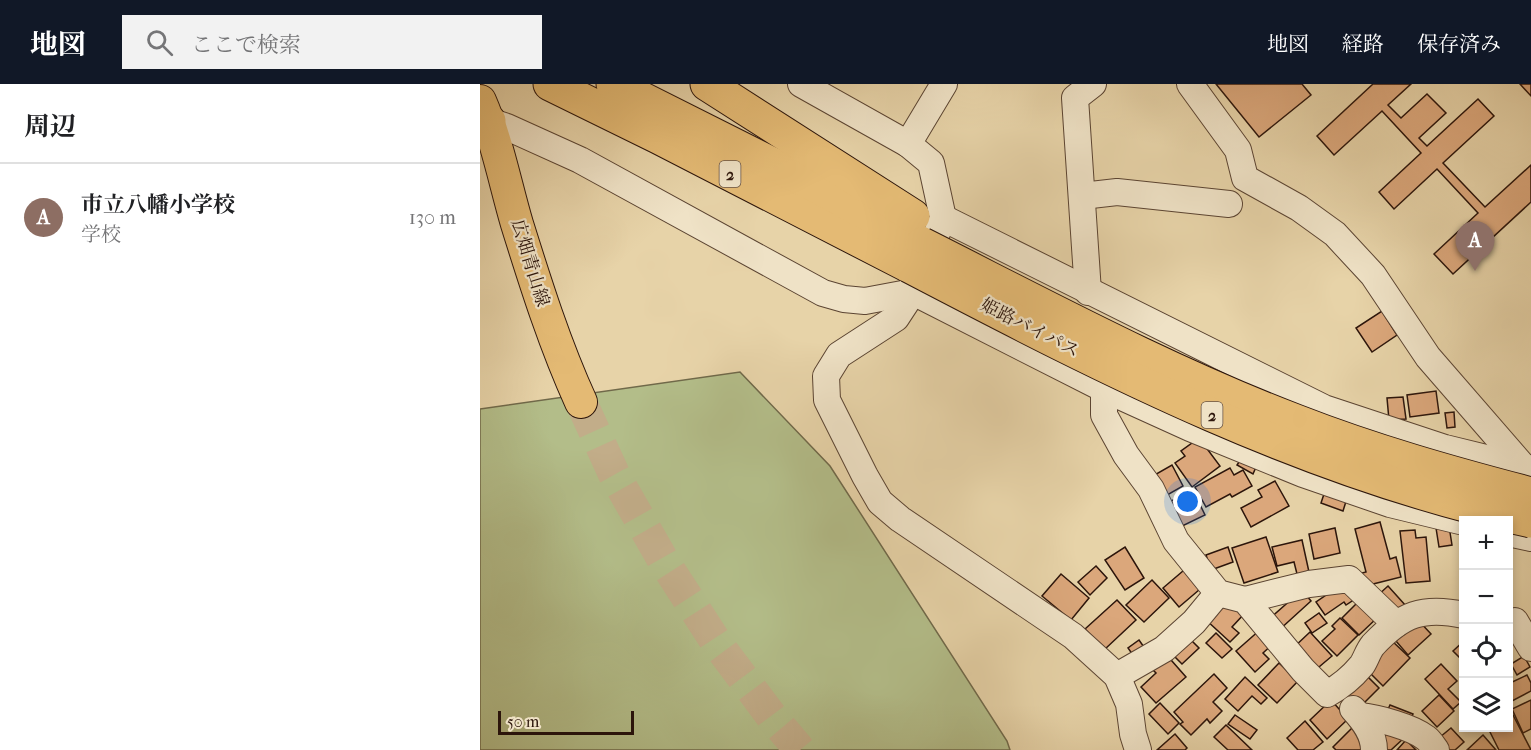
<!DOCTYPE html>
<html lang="ja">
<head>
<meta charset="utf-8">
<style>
	:root { --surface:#fff; --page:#f2f2f2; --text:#202124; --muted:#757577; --line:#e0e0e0; --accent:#111827 }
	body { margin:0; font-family:"IM FELL French Canon","Noto Serif JP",serif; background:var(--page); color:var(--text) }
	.controls { position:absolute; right:18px; bottom:18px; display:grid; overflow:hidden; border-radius:0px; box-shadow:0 3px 9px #0003 }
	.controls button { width:54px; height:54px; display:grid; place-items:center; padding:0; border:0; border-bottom:2px solid var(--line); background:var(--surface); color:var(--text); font:30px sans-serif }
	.scale { position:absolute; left:18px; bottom:15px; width:136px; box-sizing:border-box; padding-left:6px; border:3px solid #2c150b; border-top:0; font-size:16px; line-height:21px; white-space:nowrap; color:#2c150b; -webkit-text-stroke:4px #efe2c6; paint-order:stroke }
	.you { position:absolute; left:708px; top:418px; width:21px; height:21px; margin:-15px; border:4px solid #fff; border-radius:50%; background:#1a73e8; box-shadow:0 0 0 9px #1a73e833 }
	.badge { display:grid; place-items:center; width:39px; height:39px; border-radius:50%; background:var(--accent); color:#fff; font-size:20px; font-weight:700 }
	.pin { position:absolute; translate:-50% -50px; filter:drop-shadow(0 2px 3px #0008) }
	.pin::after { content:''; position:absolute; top:32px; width:21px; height:18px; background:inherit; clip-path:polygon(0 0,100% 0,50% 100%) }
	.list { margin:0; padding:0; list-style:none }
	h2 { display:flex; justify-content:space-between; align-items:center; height:78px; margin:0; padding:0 24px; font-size:26px }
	h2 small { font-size:20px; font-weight:400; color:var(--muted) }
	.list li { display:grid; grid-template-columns:39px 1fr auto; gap:18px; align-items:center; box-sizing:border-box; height:108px; padding:0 24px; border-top:2px solid var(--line) }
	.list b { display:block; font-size:22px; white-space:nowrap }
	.list p { margin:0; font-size:20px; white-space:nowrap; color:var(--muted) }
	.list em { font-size:20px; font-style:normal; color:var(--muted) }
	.icon { flex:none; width:33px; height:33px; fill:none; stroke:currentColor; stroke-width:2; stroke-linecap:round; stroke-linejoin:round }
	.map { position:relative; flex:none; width:1051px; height:666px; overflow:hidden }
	header { display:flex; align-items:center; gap:36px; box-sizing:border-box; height:84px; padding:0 30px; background:var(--accent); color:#fff }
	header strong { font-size:28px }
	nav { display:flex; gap:33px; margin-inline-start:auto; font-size:21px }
	.search { width:420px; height:54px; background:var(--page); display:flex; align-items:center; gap:15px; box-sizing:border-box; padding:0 21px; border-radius:0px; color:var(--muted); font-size:22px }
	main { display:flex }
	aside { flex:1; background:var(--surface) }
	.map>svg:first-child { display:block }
</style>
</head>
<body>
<header>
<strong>地図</strong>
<div class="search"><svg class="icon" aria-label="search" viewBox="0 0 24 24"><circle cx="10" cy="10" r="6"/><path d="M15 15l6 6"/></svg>ここで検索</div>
<nav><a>地図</a><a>経路</a><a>保存済み</a></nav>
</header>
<main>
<aside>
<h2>周辺<small></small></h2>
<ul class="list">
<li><span class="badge" style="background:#8d6e63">A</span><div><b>市立八幡小学校</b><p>学校</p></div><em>130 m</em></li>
</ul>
</aside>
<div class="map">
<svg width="1051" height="666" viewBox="0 0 1051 666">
	<rect width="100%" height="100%" fill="#e7d3a8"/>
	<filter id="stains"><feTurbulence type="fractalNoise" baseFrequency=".00333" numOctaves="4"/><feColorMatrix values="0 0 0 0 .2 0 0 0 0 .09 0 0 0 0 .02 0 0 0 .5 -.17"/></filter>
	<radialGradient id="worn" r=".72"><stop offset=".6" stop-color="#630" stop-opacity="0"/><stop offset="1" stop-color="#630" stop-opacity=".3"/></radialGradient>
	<path fill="#b3bd89" stroke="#70694a" stroke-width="1.5" d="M 260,288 L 350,382 L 527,657 L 530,666 L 0,666 L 0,325 Z"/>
	<g fill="#dba77b" stroke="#2c150b" stroke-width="1.5">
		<path d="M 736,0 L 822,0 L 831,11 L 779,53 Z"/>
		<path d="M 893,0 L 931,0 L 908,21 L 921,34 L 947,10 L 966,29 L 939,54 L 947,62 L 998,15 L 1014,32 L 963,79 L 1005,123 L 1051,81 L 1051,118 L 973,190 L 954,170 L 998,129 L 957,85 L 914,125 L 899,108 L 941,69 L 902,27 L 854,71 L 837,52 Z"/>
		<path d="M 1040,0 L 1051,0 L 1051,12 Z"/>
		<path d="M 902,227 L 917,251 L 892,268 L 876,244 Z"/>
		<path d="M 956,307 L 959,329 L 930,333 L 927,311 Z"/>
		<path d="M 923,313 L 926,335 L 909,336 L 907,314 Z"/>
		<path d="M 974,328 L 975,343 L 967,344 L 965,329 Z"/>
		<path d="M 719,354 L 740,382 L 712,403 L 695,379 L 705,372 L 701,367 Z"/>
		<path d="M 761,375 L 776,383 L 773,390 L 757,381 Z"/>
		<path d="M 692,381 L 703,402 L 682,414 L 671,393 Z"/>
		<path d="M 750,384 L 754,391 L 763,386 L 772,402 L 752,413 L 750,410 L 726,423 L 715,403 Z"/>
		<path d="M 795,397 L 809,422 L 771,443 L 761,424 L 782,413 L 778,406 Z"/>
		<path d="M 846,404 L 868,411 L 863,427 L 841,419 Z"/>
		<path d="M 713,406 L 725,431 L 694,446 L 683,421 Z"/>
		<path d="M 900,438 L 910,475 L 916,473 L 921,493 L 885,502 L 882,489 L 886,488 L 875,445 Z"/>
		<path d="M 969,442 L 972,461 L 959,463 L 956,444 Z"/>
		<path d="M 855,444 L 860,469 L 834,475 L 829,450 Z"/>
		<path d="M 935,446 L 936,454 L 946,453 L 950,497 L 926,499 L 920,447 Z"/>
		<path d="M 786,453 L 798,488 L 764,499 L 752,464 Z"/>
		<path d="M 822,456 L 829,488 L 817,490 L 814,478 L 797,482 L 792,463 Z"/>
		<path d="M 645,463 L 664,494 L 645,506 L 625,476 Z"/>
		<path d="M 748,463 L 753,478 L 731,486 L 726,471 Z"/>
		<path d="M 710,481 L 726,500 L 699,523 L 683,504 Z"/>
		<path d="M 616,482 L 627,494 L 610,511 L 598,498 Z"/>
		<path d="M 581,490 L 609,514 L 591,536 L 562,512 Z"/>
		<path d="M 672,496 L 689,514 L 664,538 L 646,521 Z"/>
		<path d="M 864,499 L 875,515 L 866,521 L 864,518 L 845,531 L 836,518 Z"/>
		<path d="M 908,502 L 926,522 L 914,533 L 896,513 Z"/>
		<path d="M 822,506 L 831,517 L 798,547 L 788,536 Z"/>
		<path d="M 745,513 L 764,530 L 752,543 L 759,549 L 750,558 L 725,535 Z"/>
		<path d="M 881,515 L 898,533 L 879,551 L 862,534 Z"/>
		<path d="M 637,516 L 656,536 L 624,566 L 605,545 Z"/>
		<path d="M 839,529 L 847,539 L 832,549 L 825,539 Z"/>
		<path d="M 860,534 L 878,551 L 857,572 L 842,557 L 855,545 L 852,542 Z"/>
		<path d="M 938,536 L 951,550 L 928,571 L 916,557 Z"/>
		<path d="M 781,545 L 794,559 L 783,569 L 789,575 L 775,588 L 756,567 Z"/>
		<path d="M 830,548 L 852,572 L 833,588 L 812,565 Z"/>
		<path d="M 736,549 L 752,565 L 742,574 L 726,559 Z"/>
		<path d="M 706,551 L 719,564 L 702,580 L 689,567 Z"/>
		<path d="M 659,556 L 666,566 L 655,574 L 648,564 Z"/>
		<path d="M 911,556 L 930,574 L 903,602 L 884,583 Z"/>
		<path d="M 984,557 L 984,578 L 973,567 Z"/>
		<path d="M 684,568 L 706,593 L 676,619 L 661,603 L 676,589 L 669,582 Z"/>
		<path d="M 1044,572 L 1050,583 L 1037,591 L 1031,580 Z"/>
		<path d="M 799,579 L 818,597 L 797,619 L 778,601 Z"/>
		<path d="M 961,580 L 977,597 L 968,605 L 981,618 L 973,625 L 945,595 Z"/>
		<path d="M 884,589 L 899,604 L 879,624 L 864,609 Z"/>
		<path d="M 734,590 L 747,604 L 733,618 L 742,627 L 730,639 L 727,635 L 711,651 L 700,640 L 703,638 L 694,628 Z"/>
		<path d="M 1047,591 L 1051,599 L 1051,607 L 1032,617 L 1028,609 L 1028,600 Z"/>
		<path d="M 765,593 L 787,614 L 781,620 L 772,612 L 758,627 L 745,615 Z"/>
		<path d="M 959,611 L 974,627 L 957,643 L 942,627 Z"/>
		<path d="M 851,616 L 868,635 L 847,655 L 830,636 Z"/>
		<path d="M 1051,616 L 1051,645 L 1043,649 L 1032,625 Z"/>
		<path d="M 680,619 L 699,639 L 688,650 L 669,630 Z"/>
		<path d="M 910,621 L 933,630 L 929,641 L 905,632 Z"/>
		<path d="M 1032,629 L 1051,666 L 1019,666 L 1008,644 L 1028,644 L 1028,631 Z"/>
		<path d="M 755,631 L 777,646 L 770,655 L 748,640 Z"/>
		<path d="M 825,637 L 843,658 L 833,666 L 818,666 L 807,654 Z"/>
		<path d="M 746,641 L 772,666 L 748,666 L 734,653 Z"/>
		<path d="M 874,642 L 890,657 L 881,666 L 856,666 L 853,663 Z"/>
		<path d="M 914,643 L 924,654 L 911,666 L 904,666 L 897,659 Z"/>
		<path d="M 971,644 L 984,658 L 975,666 L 961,666 L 954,658 Z"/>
		<path d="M 695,650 L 707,664 L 705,666 L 677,666 Z"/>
		<path d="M 1003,651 L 1016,666 L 987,666 Z"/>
		<path d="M 926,656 L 936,666 L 917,666 Z"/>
	</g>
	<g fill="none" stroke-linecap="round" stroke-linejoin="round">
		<path stroke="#c2ad89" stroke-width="32" stroke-dasharray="32 16" stroke-linecap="butt" d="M 101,318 L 134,390 L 183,476 L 236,558 L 292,633 L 320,666"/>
		<g stroke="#5b4432" stroke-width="28">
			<g id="minor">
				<path d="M 321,0 L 428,60 L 451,79 L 463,134 L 433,208 L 416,234 L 359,271 L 346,292 L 347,316 L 385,392 L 400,418 L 420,435 L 593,552 L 637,592 L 649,620 L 653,650 L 658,666"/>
				<path d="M 710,0 L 758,66 L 765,94 L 819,124 L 855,150 L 893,191 L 948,273 L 1047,387"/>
				<path d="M 9,37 L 27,43 L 100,76 L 343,209 L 364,215 L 385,217 L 433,208 L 624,305 L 710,344 L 823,390 L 910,420 L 984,438"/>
				<path d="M 428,60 L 464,0"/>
				<path d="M 602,112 L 637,108 L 749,120"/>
				<path d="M 463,134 L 844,324 L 965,364 L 1051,385"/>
				<path d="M 608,208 L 595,14 L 613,0"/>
				<path d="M 624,305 L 624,331 L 646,371 L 671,405 L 696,457 L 738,509 L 765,516 L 823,586 L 847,610 C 860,603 872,593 882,581 C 886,575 888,567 893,561 C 922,530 943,522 984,531"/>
				<path d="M 1028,449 L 1051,454"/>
				<path d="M 765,516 L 829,500 L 869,495 L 916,540"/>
				<path d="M 1035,537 L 1051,564"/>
				<path d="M 637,592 L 684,565 L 714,538 L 738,509"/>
				<path d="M 873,625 C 884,637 894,650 894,666"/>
				<path d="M 880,632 C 898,634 932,643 946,654 C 950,657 953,662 956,666"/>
			</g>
		</g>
		<g stroke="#2c150b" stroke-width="34">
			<path id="major" d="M 0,17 C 17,56 25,99 37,140 C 56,201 75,261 101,318"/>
		</g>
		<g stroke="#2c150b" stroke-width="35">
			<g id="highway">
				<path d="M 70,0 L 178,53 L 429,182"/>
				<path d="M 133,0 L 342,105 L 442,160"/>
				<path d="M 227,0 L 433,132"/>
				<path d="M 0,30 L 9,37"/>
			</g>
		</g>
		<use href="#minor" stroke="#efe2c6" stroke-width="26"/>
		<use href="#major" stroke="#e4ba74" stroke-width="32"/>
		<use href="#highway" stroke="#e4ba74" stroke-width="33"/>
		<g stroke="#2c150b" stroke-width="35" stroke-linecap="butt">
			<g id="highway-bridge">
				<path d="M 442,160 C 565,222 687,288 816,337 C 893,367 971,389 1051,410"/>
				<path d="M 429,182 C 628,286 830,390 1051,437"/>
			</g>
		</g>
		<use href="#highway-bridge" stroke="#e4ba74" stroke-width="33"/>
	</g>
	<g text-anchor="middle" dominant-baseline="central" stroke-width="4.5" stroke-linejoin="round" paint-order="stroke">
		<g fill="#efe2c6" stroke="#665243" stroke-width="1.5">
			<rect x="239.5" y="77" width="21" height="26" rx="4.5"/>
			<rect x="721.5" y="318" width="21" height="26" rx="4.5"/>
		</g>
		<g font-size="16" font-weight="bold" fill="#2c150b">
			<text x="250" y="90">2</text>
			<text x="732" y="331">2</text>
		</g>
		<g font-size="18" fill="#2c150b" stroke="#efe2c6">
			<text transform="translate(50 179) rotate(73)">広畑青山線</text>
			<text transform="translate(550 244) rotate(27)">姫路バイパス</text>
		</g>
	</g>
	<rect width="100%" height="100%" filter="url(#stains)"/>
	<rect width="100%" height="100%" fill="url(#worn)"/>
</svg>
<div class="controls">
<button>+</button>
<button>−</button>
<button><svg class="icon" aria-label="locate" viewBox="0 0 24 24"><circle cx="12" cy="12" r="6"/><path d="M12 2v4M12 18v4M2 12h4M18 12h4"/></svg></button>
<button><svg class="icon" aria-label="layers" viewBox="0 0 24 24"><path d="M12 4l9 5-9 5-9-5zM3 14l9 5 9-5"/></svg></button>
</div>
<div class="scale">50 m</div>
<div class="you"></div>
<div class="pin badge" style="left:995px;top:187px;background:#8d6e63">A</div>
</div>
</main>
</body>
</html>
